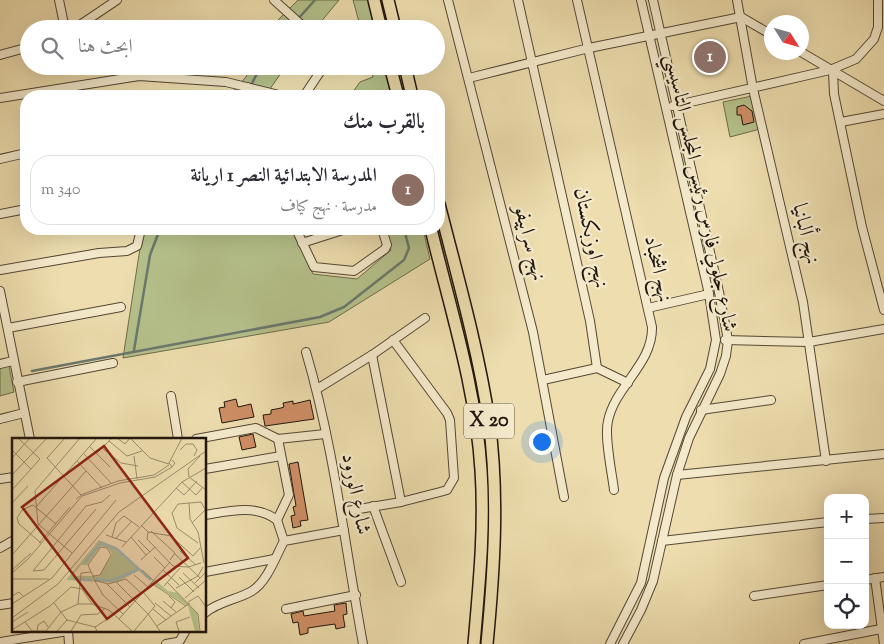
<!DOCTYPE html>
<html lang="ar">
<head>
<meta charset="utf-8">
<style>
	:root { --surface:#fff; --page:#f7f7f7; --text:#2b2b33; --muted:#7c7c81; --line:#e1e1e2; --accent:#ea580c }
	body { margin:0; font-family:"Sorts Mill Goudy",Amiri,serif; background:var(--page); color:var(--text); direction:rtl }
	.controls { position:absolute; right:15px; bottom:15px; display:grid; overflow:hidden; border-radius:10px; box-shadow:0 5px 20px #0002 }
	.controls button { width:45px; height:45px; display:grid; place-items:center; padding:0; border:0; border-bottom:1px solid var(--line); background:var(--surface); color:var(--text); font:25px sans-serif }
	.compass { position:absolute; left:764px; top:15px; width:45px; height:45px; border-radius:50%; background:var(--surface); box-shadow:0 5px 20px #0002; rotate:127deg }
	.you { position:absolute; left:541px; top:441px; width:18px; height:18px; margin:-12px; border:4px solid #fff; border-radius:50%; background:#1a73e8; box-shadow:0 0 0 8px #1a73e833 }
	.badge { display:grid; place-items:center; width:32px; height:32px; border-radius:50%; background:var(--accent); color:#fff; font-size:16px; font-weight:700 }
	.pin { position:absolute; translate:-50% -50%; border:2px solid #fff; box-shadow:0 1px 5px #0006 }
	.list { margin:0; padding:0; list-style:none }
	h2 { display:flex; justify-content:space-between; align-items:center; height:65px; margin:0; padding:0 20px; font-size:21px }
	h2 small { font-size:16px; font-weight:400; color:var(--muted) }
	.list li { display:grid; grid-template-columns:32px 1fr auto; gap:15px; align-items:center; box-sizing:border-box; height:70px; margin:0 10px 10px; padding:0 10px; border:1px solid var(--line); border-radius:20px }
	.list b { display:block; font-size:19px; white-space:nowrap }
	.list p { margin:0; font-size:16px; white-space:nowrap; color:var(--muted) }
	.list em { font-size:16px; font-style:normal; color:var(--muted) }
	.icon { flex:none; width:28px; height:28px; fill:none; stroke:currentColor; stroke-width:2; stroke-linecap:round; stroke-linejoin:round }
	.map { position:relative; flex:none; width:884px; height:644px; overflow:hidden; direction:ltr }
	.search { position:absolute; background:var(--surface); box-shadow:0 5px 20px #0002; left:20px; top:20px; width:425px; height:55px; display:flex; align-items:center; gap:12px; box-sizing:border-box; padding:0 18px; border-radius:28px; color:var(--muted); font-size:19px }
	.panel { position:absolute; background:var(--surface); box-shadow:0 5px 20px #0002; left:20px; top:90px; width:425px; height:145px; border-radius:20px; direction:rtl }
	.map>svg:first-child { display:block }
</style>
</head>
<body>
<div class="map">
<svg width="884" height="644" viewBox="0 0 884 644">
	<rect width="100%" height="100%" fill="#eedeaf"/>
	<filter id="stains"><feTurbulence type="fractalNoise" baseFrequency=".004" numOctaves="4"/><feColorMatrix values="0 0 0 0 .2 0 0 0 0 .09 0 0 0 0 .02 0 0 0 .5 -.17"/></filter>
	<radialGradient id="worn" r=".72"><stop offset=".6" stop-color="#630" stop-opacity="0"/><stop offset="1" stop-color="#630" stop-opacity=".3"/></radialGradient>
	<g fill="#b6c28c" stroke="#6b6c4c">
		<path d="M 298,0 L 339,0 L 315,29 L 269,29 Z"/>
		<path d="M 353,0 L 368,0 L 375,29 L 361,29 Z"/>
		<path d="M 250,66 L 286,66 L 265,96 L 229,96 L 246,77 Z"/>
		<path d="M 370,66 L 384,66 L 391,96 L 350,96 L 360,82 L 373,77 Z"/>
		<path d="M 752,96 L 760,129 L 730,137 L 723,102 Z"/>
		<path d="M 143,229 L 292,229 L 313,274 L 357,279 L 391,250 L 386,229 L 423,229 L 430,259 L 329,322 L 123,358 Z"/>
		<path d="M 9,366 L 14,392 L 0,396 L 0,368 Z"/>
	</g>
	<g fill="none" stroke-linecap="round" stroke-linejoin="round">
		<g stroke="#69796e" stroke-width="2.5">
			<path d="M 289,29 L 315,0"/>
			<path d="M 250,87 L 261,66"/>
			<path d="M 134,350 L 150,255 L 160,229"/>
			<path d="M 32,371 L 320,317 L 344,307 L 404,260 L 409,248 L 404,229"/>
		</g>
	</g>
	<g fill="#cf8f66" stroke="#20150c">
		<path d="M 744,105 L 752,111 L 754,122 L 743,125 L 741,115 L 737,115 L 737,107 Z"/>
		<path d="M 236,399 L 238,407 L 251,404 L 254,417 L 222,423 L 219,408 L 225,407 L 224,402 Z"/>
		<path d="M 310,400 L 314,419 L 265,426 L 263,415 L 271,414 L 271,410 L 281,408 L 284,407 L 283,403 L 293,401 L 293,404 Z"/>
		<path d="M 253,434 L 256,447 L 242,450 L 239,437 Z"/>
		<path d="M 298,462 L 308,520 L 300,521 L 301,526 L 293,528 L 291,516 L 295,515 L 293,507 L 296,506 L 289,464 Z"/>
		<path d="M 346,603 L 347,614 L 343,615 L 345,627 L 336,629 L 335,624 L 321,626 L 308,628 L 308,633 L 300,635 L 298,622 L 293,623 L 291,614 L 303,611 L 304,616 L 335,611 L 334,605 Z"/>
	</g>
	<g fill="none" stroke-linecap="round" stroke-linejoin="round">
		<g stroke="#544735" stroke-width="10">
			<g id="minor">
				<path d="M 59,0 L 65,29"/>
				<path d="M 274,0 L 306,29"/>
				<path d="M 448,0 L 533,332 L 564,497"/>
				<path d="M 518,0 L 590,321 L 597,368"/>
				<path d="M 577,0 L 652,327 C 653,364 615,386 608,421 C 604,436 612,473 614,490"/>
				<path d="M 737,0 L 753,89 L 803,302 L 826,461"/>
				<path d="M 741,17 L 772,35"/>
				<path d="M 74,29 L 117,0"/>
				<path d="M 801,52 L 884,101"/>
				<path d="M 0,55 L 29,47"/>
				<path d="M 833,72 L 834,94 L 862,227 L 884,310"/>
				<path d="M 469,78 L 589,48 L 741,17"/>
				<path d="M 242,96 L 247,87"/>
				<path d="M 304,96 L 324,66"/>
				<path d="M 0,98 L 139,76 L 226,82 L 283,96"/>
				<path d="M 673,106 L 830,70 L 856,59 L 874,39 L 878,27 L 878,0"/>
				<path d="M 841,122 L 884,114"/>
				<path d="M 0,159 L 26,153"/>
				<path d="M 0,214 L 26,209"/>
				<path d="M 296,229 L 314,267 L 354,271 L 385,249 L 387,245 L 382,229"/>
				<path d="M 302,243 L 346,229"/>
				<path d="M 0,270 L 99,253 L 127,251 L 137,246 L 141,229"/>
				<path d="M 0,291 L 30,439"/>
				<path d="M 648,308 L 709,294"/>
				<path d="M 8,328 L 121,307"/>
				<path d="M 725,340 L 809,342 L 884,329"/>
				<path d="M 306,352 C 334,447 345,547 363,644"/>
				<path d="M 372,355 L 401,502"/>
				<path d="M 0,364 L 13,361"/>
				<path d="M 597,368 L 628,383"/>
				<path d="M 543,380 L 597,368"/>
				<path d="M 17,382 L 113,363"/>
				<path d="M 317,389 L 372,355 L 425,318"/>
				<path d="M 171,396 L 178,439"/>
				<path d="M 701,410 L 771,400"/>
				<path d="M 0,419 L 24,413"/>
				<path d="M 196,439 L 256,428 L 278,439"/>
				<path d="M 278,439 L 325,434"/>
				<path d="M 205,469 L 281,456"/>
				<path d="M 677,475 L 884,454"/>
				<path d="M 0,479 L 14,477"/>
				<path d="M 373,506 L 401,582"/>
				<path d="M 341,512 L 401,502 L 440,492 L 447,490 L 454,478 L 450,420 L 447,413 L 393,340"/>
				<path d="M 205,515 C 229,511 256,504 277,520 L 284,541"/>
				<path d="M 865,519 L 884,518"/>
				<path d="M 277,520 L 289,495 L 278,439"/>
				<path d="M 662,541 L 828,522"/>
				<path d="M 0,548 L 14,540"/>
				<path d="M 205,572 L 274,559"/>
				<path d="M 875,578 L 884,644"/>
				<path d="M 865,580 L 884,577"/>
				<path d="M 754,596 L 828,585"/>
				<path d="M 0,605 L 14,603"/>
				<path d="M 286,609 L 356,595"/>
				<path d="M 205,613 C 219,601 237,600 252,591 C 267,582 276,556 284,541 L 344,530"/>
				<path d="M 68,630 L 69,644"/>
				<path d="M 0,642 L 68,631"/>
				<path d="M 166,644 L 177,642"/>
				<path d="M 178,644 L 186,630"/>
				<path d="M 610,644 L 641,583 L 664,478 L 686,417 L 710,369 L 716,340 L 709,294 L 641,0"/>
				<path d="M 623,644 L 641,610 L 653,581 L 677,475 L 689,438 L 720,374 L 726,356 L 728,340 L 719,292 L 653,0"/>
				<path d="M 804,644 L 881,629"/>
			</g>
		</g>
		<g stroke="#20150c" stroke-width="14">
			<g id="highway">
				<path d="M 374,0 L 381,29"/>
				<path d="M 388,0 L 395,29"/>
				<path d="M 390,66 L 398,96"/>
				<path d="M 405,66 L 412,96"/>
				<path d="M 439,204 C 457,275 478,348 489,421 C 499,495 494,570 487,644"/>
				<path d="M 431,229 C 450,308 476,388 481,470 C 485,528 479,586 474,644"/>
			</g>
		</g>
		<use href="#minor" stroke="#f4eacb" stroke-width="8"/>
		<use href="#highway" stroke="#eedeaf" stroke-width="11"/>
	</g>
	<g text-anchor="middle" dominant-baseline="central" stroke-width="4.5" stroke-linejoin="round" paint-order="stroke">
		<rect fill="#f4eacb" stroke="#605545" stroke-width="1" x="464" y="403.5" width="50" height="35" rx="4"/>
		<g font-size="20" font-weight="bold" fill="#20150c">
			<text x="489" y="421">X 20</text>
		</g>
		<g font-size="21" fill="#20150c" stroke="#f4eacb">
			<text transform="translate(700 193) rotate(78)">شارع جلولي فارس رئيس المجلس التاسيسي</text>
			<text transform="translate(805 234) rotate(77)">نهج ألبانيا</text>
			<text transform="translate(590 238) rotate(78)">نهج اوزبكستان</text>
			<text transform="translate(529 243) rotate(76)">نهج سراييفو</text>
			<text transform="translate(657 269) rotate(78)">نهج اشخباد</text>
			<text transform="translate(355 494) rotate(79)">شارع الورود</text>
		</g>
	</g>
	<g transform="translate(12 438)">
		<rect width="194" height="194" fill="#eedeaf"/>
		<path d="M 87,102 L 104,109 L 128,132 L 104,145 L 54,142 ZM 89,108 L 96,110 L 100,116 L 87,138 L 60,138 L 69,127 L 75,127 ZM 143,142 L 156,153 L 166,155 L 185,175 L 187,193 L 183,193 L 176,168 L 140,145 Z" fill="#b6c28c" fill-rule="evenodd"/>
		<path fill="none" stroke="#9abbb0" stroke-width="2.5" d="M 72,125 L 89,105 L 105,111 L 139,142M 61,141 L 80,142M 84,141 L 98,143 L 125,132"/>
		<path fill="none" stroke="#9c8e6e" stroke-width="1" d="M 53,0 L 35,20 L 69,57M 105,0 L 113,6 L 118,0M 118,0 L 138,20 L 157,26M 97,3 L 115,18 L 130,13M 78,9 L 98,29M 90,10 L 109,25 L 126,28M 0,12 L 19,31M 168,12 L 174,6 L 181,6 L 185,12 L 182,18M 85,15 L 100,0M 72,16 L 100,46M 122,18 L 125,41M 0,20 L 18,0M 160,22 L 163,25 L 160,29 L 157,25 L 170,0M 65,23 L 90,50M 0,37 L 35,0M 177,39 L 194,52M 177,39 L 176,31 L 188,18M 170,44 L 184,57 L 191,49M 164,50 L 172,57 L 185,43M 0,52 L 28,21 L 6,0M 64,61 L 71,56 L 106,43 L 142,37 L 157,27M 1,64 L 16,48M 177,65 L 178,81 L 186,94 L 192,125M 24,69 L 85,0M 84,71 L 32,132 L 21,133 L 74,68 L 90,64 L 98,57M 180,85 L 194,71M 26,86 L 23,53 L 68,0M 26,86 L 60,115M 129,87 L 136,94 L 159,98M 139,93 L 163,115 L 158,122M 136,94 L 135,101 L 161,128 L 176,129 L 189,125M 94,97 L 114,104M 159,98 L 181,118 L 188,110M 100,99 L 104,85 L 112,78 L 127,89M 119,99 L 134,117M 104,100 L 120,83M 126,102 L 138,114M 27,105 L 58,69M 29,105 L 7,86 L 5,80 L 10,72 L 21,67 L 44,86M 186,105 L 165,90 L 160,75 L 166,66 L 189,64 L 193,71M 110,109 L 170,44 L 194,30M 168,113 L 184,127M 163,116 L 188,140M 0,117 L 74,33M 142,119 L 153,130M 129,122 L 143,109M 0,132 L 19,115M 130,132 L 142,143M 151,132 L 167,147M 0,135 L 16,121 L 70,58 L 108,45 L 143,39 L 160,29M 171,135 L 187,150M 122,137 L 136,149M 81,138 L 88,137 L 99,117 L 95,110 L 89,109 L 76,127 L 84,145 L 91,157 L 111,176M 167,139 L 182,154M 0,141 L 37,141M 82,142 L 96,146 L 114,141 L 130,156M 155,144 L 186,176 L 188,193M 105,145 L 137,177 L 148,193M 139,145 L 174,168M 183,145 L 194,134M 95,146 L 118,169M 152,148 L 168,130M 164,150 L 186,138 L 191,129M 0,158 L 7,154 L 12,159M 157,158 L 163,164 L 159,170M 173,160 L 194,142M 151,163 L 164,174M 176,164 L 186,158 L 194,169M 42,165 L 55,182M 143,165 L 159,178M 0,166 L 40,140 L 104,62M 66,166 L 69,135 L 79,134M 141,171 L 154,182M 0,180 L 46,146 L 107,74 L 194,13M 107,181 L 158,124M 0,184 L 16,174M 13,184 L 20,193 L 34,193M 145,188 L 178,165M 0,192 L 38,168 L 59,149 L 70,151 L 80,166M 25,193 L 26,187 L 32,183 L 36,189M 34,193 L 49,174 L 66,166 L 80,166 L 97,172 L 120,193M 45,193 L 55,182 L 83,189M 59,193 L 69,177 L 86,176 L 93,170M 85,193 L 83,189 L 94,182M 122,193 L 143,168 L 131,154M 167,193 L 164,184 L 178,179"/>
		<path fill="#8f2418" fill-opacity="0.15" stroke="#8f2418" stroke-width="2.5" d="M 92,8 L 176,120 L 95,181 L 10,69 Z"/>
		<rect width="194" height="194" fill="none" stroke="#20150c" stroke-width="2.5"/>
	</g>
	<rect width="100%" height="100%" filter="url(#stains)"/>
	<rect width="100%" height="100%" fill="url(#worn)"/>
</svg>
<div class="controls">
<button>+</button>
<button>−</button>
<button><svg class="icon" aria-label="locate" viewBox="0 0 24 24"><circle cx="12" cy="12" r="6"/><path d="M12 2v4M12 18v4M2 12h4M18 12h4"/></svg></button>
</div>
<svg class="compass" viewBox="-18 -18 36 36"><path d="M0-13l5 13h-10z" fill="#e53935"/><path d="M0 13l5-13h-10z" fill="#7c7c81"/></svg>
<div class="you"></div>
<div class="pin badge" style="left:710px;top:57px;background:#8d6e63">1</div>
<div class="search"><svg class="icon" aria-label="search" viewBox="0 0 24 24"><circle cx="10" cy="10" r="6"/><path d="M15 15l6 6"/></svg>ابحث هنا</div>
<section class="panel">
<h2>بالقرب منك<small></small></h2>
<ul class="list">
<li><span class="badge" style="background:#8d6e63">1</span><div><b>المدرسة الابتدائية النصر 1 اريانة</b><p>مدرسة · نهج كياف</p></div><em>340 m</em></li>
</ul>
</section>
</div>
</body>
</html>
